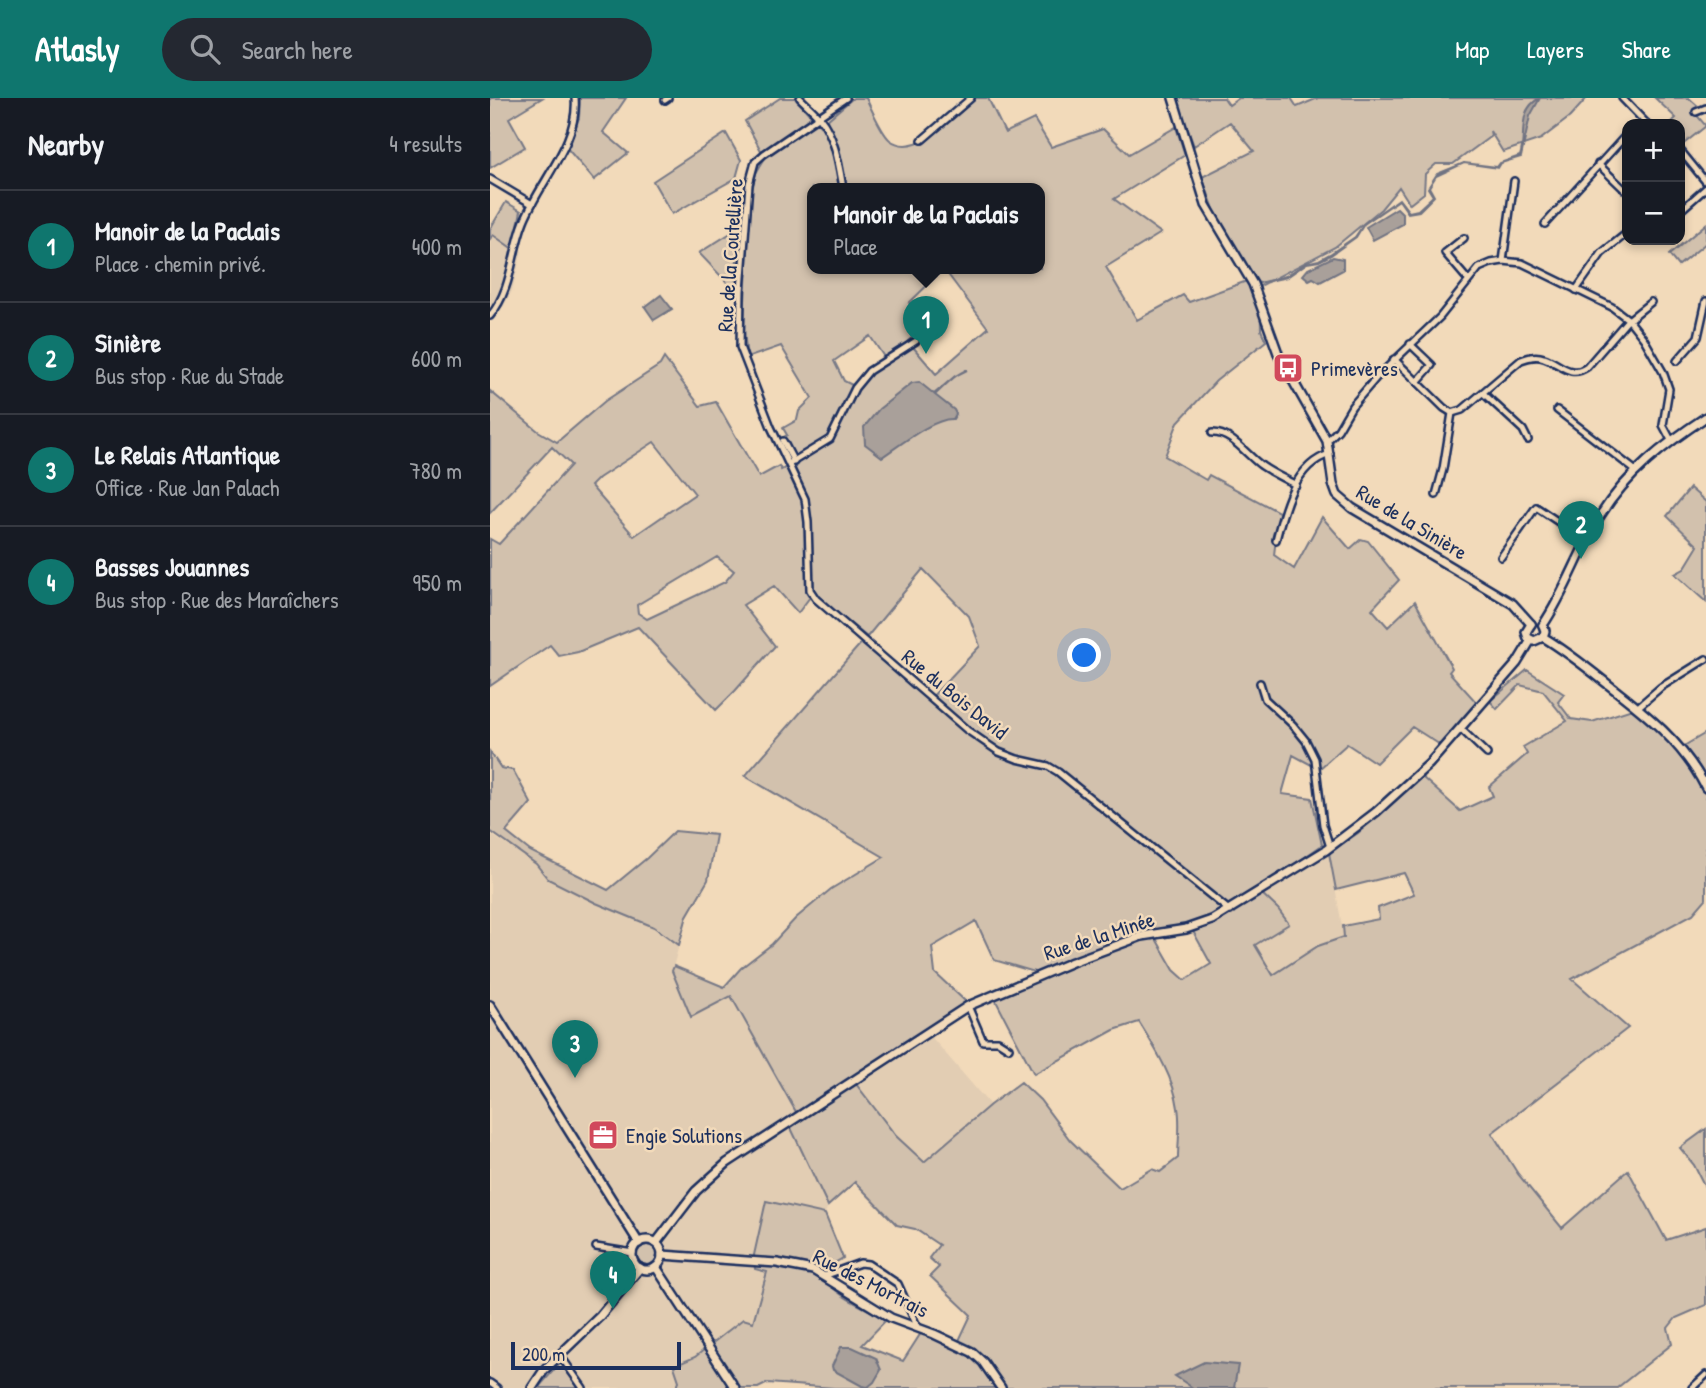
<!DOCTYPE html>
<html lang="en">
<head>
<meta charset="utf-8">
<style>
	:root { --surface:#171b24; --page:#242831; --text:#f1f3f6; --muted:#9ea1a6; --line:#363941; --accent:#0f766e }
	body { margin:0; font-family:"Patrick Hand",sans-serif; background:var(--page); color:var(--text) }
	.controls { position:absolute; right:21px; top:21px; display:grid; overflow:hidden; border-radius:14px; box-shadow:0 4px 10px #0003 }
	.controls button { width:63px; height:63px; display:grid; place-items:center; padding:0; border:0; border-bottom:2px solid var(--line); background:var(--surface); color:var(--text); font:35px sans-serif }
	.scale { position:absolute; left:21px; bottom:18px; width:170px; box-sizing:border-box; padding-left:7px; border:4px solid #1b2f5e; border-top:0; font-size:19px; line-height:24px; white-space:nowrap; color:#1b2f5e; -webkit-text-stroke:5px #f2daba; paint-order:stroke }
	.you { position:absolute; left:595px; top:558px; width:24px; height:24px; margin:-18px; border:5px solid #fff; border-radius:50%; background:#1a73e8; box-shadow:0 0 0 10px #1a73e833 }
	.badge { display:grid; place-items:center; width:46px; height:46px; border-radius:50%; background:var(--accent); color:#fff; font-size:23px; font-weight:700 }
	.pin { position:absolute; translate:-50% -58px; filter:drop-shadow(0 2px 4px #0008) }
	.pin::after { content:''; position:absolute; top:37px; width:24px; height:21px; background:inherit; clip-path:polygon(0 0,100% 0,50% 100%) }
	.popup { position:absolute; left:317px; top:85px; width:238px; height:91px; box-sizing:border-box; display:grid; place-content:center; border-radius:14px; background:var(--surface); filter:drop-shadow(0 2px 5px #0005); font-size:23px; white-space:nowrap; color:var(--muted) }
	.popup b { font-size:26px; color:var(--text) }
	.popup::after { content:''; position:absolute; left:50%; top:100%; margin-left:-14px; border:14px solid transparent; border-top-color:var(--surface) }
	.list { margin:0; padding:0; list-style:none }
	h2 { display:flex; justify-content:space-between; align-items:center; height:91px; margin:0; padding:0 28px; font-size:30px }
	h2 small { font-size:23px; font-weight:400; color:var(--muted) }
	.list li { display:grid; grid-template-columns:46px 1fr auto; gap:21px; align-items:center; box-sizing:border-box; height:112px; padding:0 28px; border-top:2px solid var(--line) }
	.list b { display:block; font-size:26px; white-space:nowrap }
	.list p { margin:0; font-size:23px; white-space:nowrap; color:var(--muted) }
	.list em { font-size:23px; font-style:normal; color:var(--muted) }
	.icon { flex:none; width:38px; height:38px; fill:none; stroke:currentColor; stroke-width:2; stroke-linecap:round; stroke-linejoin:round }
	.map { position:relative; flex:none; width:1216px; height:1290px; overflow:hidden }
	header { display:flex; align-items:center; gap:42px; box-sizing:border-box; height:98px; padding:0 35px; background:var(--accent); color:#fff }
	header strong { font-size:33px }
	nav { display:flex; gap:38px; margin-inline-start:auto; font-size:24px }
	.search { width:490px; height:63px; background:var(--page); display:flex; align-items:center; gap:18px; box-sizing:border-box; padding:0 24px; border-radius:38px; color:var(--muted); font-size:26px }
	main { display:flex }
	aside { flex:1; background:var(--surface) }
	.map>svg:first-child { display:block }
</style>
</head>
<body>
<header>
<strong>Atlasly</strong>
<div class="search"><svg class="icon" aria-label="search" viewBox="0 0 24 24"><circle cx="10" cy="10" r="6"/><path d="M15 15l6 6"/></svg>Search here</div>
<nav><a>Map</a><a>Layers</a><a>Share</a></nav>
</header>
<main>
<aside>
<h2>Nearby<small>4 results</small></h2>
<ul class="list">
<li><span class="badge">1</span><div><b>Manoir de la Paclais</b><p>Place · chemin privé.</p></div><em>400 m</em></li>
<li><span class="badge">2</span><div><b>Sinière</b><p>Bus stop · Rue du Stade</p></div><em>600 m</em></li>
<li><span class="badge">3</span><div><b>Le Relais Atlantique</b><p>Office · Rue Jan Palach</p></div><em>780 m</em></li>
<li><span class="badge">4</span><div><b>Basses Jouannes</b><p>Bus stop · Rue des Maraîchers</p></div><em>950 m</em></li>
</ul>
</aside>
<div class="map">
<svg width="1216" height="1290" viewBox="0 0 1216 1290">
	<rect width="100%" height="100%" fill="#f2daba"/>
	<filter id="ink" filterUnits="userSpaceOnUse"><feTurbulence type="fractalNoise" baseFrequency=".0143" numOctaves="2"/><feDisplacementMap in="SourceGraphic" scale="14" xChannelSelector="R" yChannelSelector="G"/><feConvolveMatrix kernelMatrix="1 2 1 2 8 2 1 2 1" color-interpolation-filters="sRGB"/></filter>
	<g filter="url(#ink)">
		<g fill="#e2cdb3">
			<path d="M 3,137 L 23,151 L 32,153 L 22,193 L 13,209 L 0,207 L 0,141 Z"/>
			<path d="M 0,736 L 46,766 L 58,781 L 106,805 L 164,829 L 189,847 L 182,873 L 200,919 L 241,897 L 310,1021 L 300,1029 L 338,1108 L 335,1116 L 276,1103 L 277,1174 L 262,1224 L 253,1221 L 205,1259 L 185,1268 L 189,1283 L 186,1290 L 89,1290 L 70,1265 L 48,1290 L 0,1290 Z"/>
			<path d="M 832,747 L 839,755 L 854,839 L 828,848 L 783,877 L 765,847 L 798,826 L 768,792 Z"/>
			<path d="M 438,935 L 500,1007 L 433,1065 L 406,1038 L 366,986 Z"/>
		</g>
		<g fill="#d2c1ad" stroke="#767886" stroke-width="2" fill-rule="evenodd">
			<path d="M 0,0 L 52,0 L 19,20 L 35,49 L 0,70 Z"/>
			<path d="M 90,0 L 136,0 L 113,34 L 138,55 L 104,82 L 76,49 L 89,20 Z"/>
			<path d="M 290,0 L 305,0 L 330,28 L 363,0 L 376,0 C 381,10 392,36 400,42 C 427,62 467,16 486,0 L 498,0 L 515,35 L 544,21 L 561,49 L 613,31 L 639,56 L 686,29 L 695,57 L 624,101 L 671,135 L 616,169 L 647,222 L 693,197 L 699,204 L 757,183 L 741,156 L 712,79 L 764,53 L 740,24 L 704,48 L 686,0 L 734,0 L 739,7 L 749,0 L 801,0 L 807,9 L 828,0 L 1097,0 L 1080,19 L 1051,41 L 1013,54 L 1000,33 L 1001,38 L 963,66 L 946,66 L 935,76 L 934,95 L 920,106 L 909,89 L 891,111 L 845,149 L 770,188 L 771,232 L 776,243 L 726,283 L 688,324 L 675,358 L 716,382 L 719,377 L 789,414 L 784,457 L 804,471 L 832,419 L 860,451 L 871,441 L 878,443 L 909,482 L 882,511 L 898,529 L 925,503 L 962,570 L 959,574 L 988,606 L 952,648 L 922,629 L 886,665 L 857,646 L 829,671 L 803,657 L 792,696 L 822,700 L 832,747 L 768,792 L 788,811 L 799,826 L 765,847 L 783,877 L 828,848 L 854,839 L 853,828 L 889,821 L 888,810 L 924,796 L 914,775 L 846,792 L 839,755 L 868,735 L 932,679 L 970,713 L 1003,698 L 999,689 L 1037,656 L 1033,649 L 1077,623 L 1053,593 L 1030,587 L 1007,611 L 1000,603 L 1037,572 L 1074,596 L 1068,604 L 1081,621 L 1102,624 L 1142,611 L 1167,631 L 1187,652 L 1216,635 L 1216,801 L 1203,816 L 1082,881 L 1138,930 L 1002,1035 L 1028,1076 L 1072,1130 L 1138,1072 L 1176,1142 L 1216,1129 L 1216,1207 L 1186,1220 L 1178,1230 L 1182,1246 L 1127,1290 L 344,1290 L 278,1285 L 268,1290 L 186,1290 L 189,1283 L 184,1268 L 205,1259 L 253,1221 L 263,1224 L 277,1174 L 265,1171 L 264,1157 L 276,1103 L 335,1116 L 353,1160 L 331,1173 C 342,1198 374,1209 397,1221 L 372,1247 L 413,1263 L 431,1235 L 466,1249 L 481,1217 L 440,1178 L 449,1169 L 439,1160 L 449,1147 L 425,1131 L 407,1127 L 365,1084 L 338,1108 L 300,1028 L 310,1021 L 241,898 L 201,919 L 182,873 L 184,868 L 234,889 L 251,870 L 282,846 L 306,820 L 341,791 L 394,759 L 255,678 L 373,543 L 439,602 L 490,548 L 479,518 L 433,471 L 377,539 L 328,499 L 320,499 L 308,515 L 284,488 L 253,507 L 285,548 L 245,593 L 226,612 L 148,529 L 88,554 L 69,558 L 60,547 L 0,588 L 0,441 L 9,446 L 81,367 L 62,349 L 0,415 L 0,293 L 48,333 L 67,344 L 115,303 L 170,267 L 174,260 L 210,308 L 226,304 L 269,379 L 289,368 L 291,372 L 303,365 L 290,341 L 297,337 L 293,330 L 307,322 L 309,313 L 322,300 L 291,248 L 257,260 L 254,233 L 255,203 L 261,97 L 266,75 L 275,60 L 255,23 ZM 322,90 L 550,90 L 550,170 L 322,170 ZM 454,171 L 498,230 L 446,276 L 418,243 L 438,225 L 419,205 ZM 380,238 L 396,262 L 377,276 L 366,289 L 354,283 L 344,263 ZM 164,344 L 205,396 L 144,438 L 101,388 L 109,380 ZM 227,459 L 244,473 L 235,484 L 157,521 L 148,515 L 147,507 ZM 486,823 L 504,862 L 545,874 L 548,881 L 505,901 L 544,976 L 624,932 L 649,924 C 665,950 684,980 688,1010 C 691,1026 688,1044 688,1060 L 670,1074 L 662,1071 L 630,1090 L 580,1042 L 550,1002 L 531,984 L 500,1007 L 434,1064 L 406,1038 L 366,986 L 403,958 L 474,912 L 475,903 L 445,875 L 442,849 ZM 699,826 L 721,866 L 695,882 L 684,872 L 661,832 Z"/>
			<path d="M 1165,0 L 1199,0 L 1210,10 L 1204,14 L 1216,28 L 1191,48 L 1190,26 L 1180,26 L 1186,20 Z"/>
			<path d="M 236,35 L 251,62 L 246,80 L 182,116 L 163,83 Z"/>
			<path d="M 16,104 L 31,113 L 23,151 L 3,137 L 0,141 L 0,131 Z"/>
			<path d="M 1216,126 L 1216,145 L 1188,168 L 1179,157 Z"/>
			<path d="M 249,130 L 245,193 L 209,155 Z"/>
			<path d="M 1200,390 L 1216,404 L 1216,504 L 1185,476 L 1194,471 L 1208,448 L 1177,418 Z"/>
			<path d="M 0,654 L 11,670 L 23,672 L 41,705 L 16,734 L 40,753 L 118,792 L 157,760 L 185,733 L 226,737 L 218,782 L 197,818 L 189,847 L 164,829 L 106,805 L 58,781 L 46,766 L 0,733 Z"/>
			<path d="M 1216,1031 L 1216,1091 L 1204,1067 L 1190,1050 Z"/>
			<circle cx="157" cy="1157" r="10"/>
			<path d="M 70,1265 L 89,1290 L 48,1290 Z"/>
		</g>
		<g fill="#a9a09a" stroke="#707382" stroke-width="2">
			<path d="M 1050,0 L 1040,18 L 1031,59 L 1011,65 L 1008,70 L 974,65 L 946,78 L 939,89 L 944,98 L 929,113 L 918,115 L 909,102 L 874,126 L 866,139 L 841,157 L 829,163 L 817,165 L 797,179 L 769,185 L 796,178 L 816,165 L 829,162 L 840,156 L 865,139 L 874,126 L 909,101 L 919,114 L 928,112 L 943,98 L 938,90 L 947,76 L 974,65 L 1007,69 L 1010,65 L 1030,58 C 1037,38 1026,12 1050,0 Z"/>
			<path d="M 907,110 L 913,116 L 913,126 L 883,142 L 876,129 Z"/>
			<path d="M 843,159 L 853,161 L 853,172 L 830,184 L 823,180 L 819,182 L 813,177 L 818,171 Z"/>
			<path d="M 171,197 L 182,211 L 164,222 L 155,209 Z"/>
			<path d="M 477,272 C 465,276 455,288 445,297 L 464,312 L 466,316 L 463,321 C 443,320 409,348 392,359 L 375,346 L 374,329 L 389,311 L 422,285 L 429,284 L 444,296 L 465,278 Z"/>
			<path d="M 351,1249 L 362,1249 L 386,1260 L 391,1272 L 384,1284 L 378,1289 L 372,1288 L 343,1272 L 342,1268 Z"/>
			<path d="M 714,1264 L 748,1267 L 744,1290 L 703,1290 L 685,1278 Z"/>
		</g>
		<g fill="none" stroke-linecap="round" stroke-linejoin="round">
			<g stroke="#1b2f5e" stroke-width="10">
				<g id="minor">
					<path d="M 310,0 C 317,7 324,13 330,20 C 345,38 349,67 353,90"/>
					<path d="M 356,0 L 274,56 L 265,64 L 259,86 L 251,193 L 250,249 L 281,329 L 315,401 L 318,424 L 320,492 L 326,501 L 477,632 L 509,654 L 527,661 L 558,668 L 568,674 L 740,813"/>
					<path d="M 1132,0 L 1157,26"/>
					<path d="M 175,2 L 178,0"/>
					<path d="M 1206,14 L 1216,10"/>
					<path d="M 432,42 L 481,0"/>
					<path d="M 1190,52 L 1216,84"/>
					<path d="M 1108,66 L 1137,94"/>
					<path d="M 0,81 L 42,106"/>
					<path d="M 1190,113 L 1216,90"/>
					<path d="M 1055,126 L 1137,36"/>
					<path d="M 974,140 L 955,155 L 978,182"/>
					<path d="M 1013,163 L 1024,83"/>
					<path d="M 1086,192 L 1112,155 L 1137,135"/>
					<path d="M 0,218 C 23,190 21,155 34,123 C 50,83 89,44 85,0"/>
					<path d="M 920,246 L 942,267 L 927,284"/>
					<path d="M 904,261 L 954,310 L 962,315 L 972,312 L 1031,262 C 1039,259 1046,257 1054,260 C 1070,265 1080,281 1097,269 L 1136,224 L 1161,204"/>
					<path d="M 1187,263 L 1208,239 L 1216,203"/>
					<path d="M 993,295 L 1033,332 L 1038,342"/>
					<path d="M 1067,312 L 1146,373"/>
					<path d="M 722,335 C 742,334 757,358 772,368 C 782,375 795,381 806,387"/>
					<path d="M 293,343 L 304,364"/>
					<path d="M 837,343 L 848,332 L 862,308 L 886,280 L 950,219 L 989,170 L 1001,165 L 1013,163 L 1032,165 L 1122,209 L 1139,222 L 1154,241 L 1173,274 L 1179,291 L 1173,327 L 1181,342"/>
					<path d="M 299,366 L 340,341 L 365,290 L 379,273 L 426,243"/>
					<path d="M 946,397 L 953,371 L 962,315"/>
					<path d="M 786,442 C 794,410 805,366 840,356"/>
					<path d="M 1011,459 L 1046,409 L 1097,443"/>
					<path d="M 770,585 L 775,601 L 803,627 L 816,643 L 825,661 L 833,727 L 840,749"/>
					<path d="M 1148,609 L 1171,589 L 1216,561"/>
					<path d="M 971,631 L 997,656"/>
					<path d="M 478,908 L 493,943 L 508,943 L 519,950"/>
					<path d="M 106,1149 L 143,1155"/>
					<path d="M 334,1178 L 370,1165 L 378,1166 L 408,1186 L 428,1230"/>
					<path d="M 70,1257 L 93,1290"/>
					<path d="M 0,1285 L 7,1290"/>
					<path d="M 1202,1290 L 1216,1277"/>
				</g>
			</g>
			<g stroke="#1b2f5e" stroke-width="12">
				<g id="tertiary">
					<path d="M 683,0 L 716,107 L 763,186 L 789,258 L 837,343 L 843,386 L 847,397 L 862,410 L 1023,506 L 1041,526"/>
					<path d="M 1041,526 L 1036,534 L 1038,540 L 1044,543 L 1053,539 L 1055,533 L 1053,527"/>
					<path d="M 1053,527 C 1076,493 1089,453 1110,418 C 1137,375 1175,346 1216,319"/>
					<path d="M 1053,539 C 1075,552 1095,568 1115,584 C 1155,615 1193,644 1216,690"/>
					<path d="M 0,907 L 149,1145"/>
					<circle cx="157" cy="1157" r="15"/>
					<path d="M 166,1145 L 206,1093 L 237,1065 L 478,908 L 582,864 L 652,838 L 696,831 L 722,822 L 836,752 L 886,714 L 939,666 L 1027,565 L 1041,542"/>
					<path d="M 172,1157 L 287,1165 L 323,1172 L 401,1220 L 444,1236 L 482,1254 L 493,1264 L 511,1290"/>
					<path d="M 166,1169 L 245,1290"/>
					<path d="M 42,1290 L 54,1272 L 110,1218 L 150,1170"/>
				</g>
			</g>
			<use href="#minor" stroke="#f2daba" stroke-width="5"/>
			<use href="#tertiary" stroke="#f2daba" stroke-width="7"/>
		</g>
	</g>
	<defs>
		<g id="bus-square" transform="scale(1.575)"><rect x="-9" y="-9" width="18" height="18" rx="4" fill="#d1495b" stroke="#f2daba"/><path d="M-5-6H5V4H4V6H2V4H-2V6H-4V4H-5ZM-3.5-4V0h7V-4ZM-3.5 1.2v1.5H-2V1.2ZM2 1.2v1.5H3.5V1.2Z" fill="#fff"/></g>
		<g id="office-square" transform="scale(1.575)"><rect x="-9" y="-9" width="18" height="18" rx="4" fill="#d1495b" stroke="#f2daba"/><path d="M-6-3h4V-5.5h4V-3h4V5H-6ZM-1-4.5V-3h2v-1.5ZM-6 0V1H6V0Z" fill="#fff"/></g>
	</defs>
	<g fill-rule="evenodd">
		<use href="#bus-square" x="798" y="270"/>
		<use href="#office-square" x="113" y="1037"/>
	</g>
	<g text-anchor="middle" dominant-baseline="central" stroke-width="5" stroke-linejoin="round" paint-order="stroke">
		<g font-size="21" fill="#1b2f5e" stroke="#f2daba">
			<text transform="translate(240 157) rotate(-86)">Rue de la Coutellière</text>
			<text transform="translate(922 424) rotate(31)">Rue de la Sinière</text>
			<text transform="translate(465 596) rotate(39)">Rue du Bois David</text>
			<text transform="translate(609 838) rotate(-18)">Rue de la Minée</text>
			<text transform="translate(381 1185) rotate(27)">Rue des Mortrais</text>
		</g>
		<g font-size="21" fill="#1b2f5e" stroke="#f2daba" text-anchor="start">
			<text x="821" y="270">Primevères</text>
			<text x="136" y="1037">Engie Solutions</text>
		</g>
	</g>
</svg>
<div class="controls">
<button>+</button>
<button>−</button>
</div>
<div class="scale">200 m</div>
<div class="you"></div>
<div class="pin badge" style="left:436px;top:256px">1</div>
<div class="popup"><b>Manoir de la Paclais</b>Place</div>
<div class="pin badge" style="left:1091px;top:461px">2</div>
<div class="pin badge" style="left:85px;top:980px">3</div>
<div class="pin badge" style="left:123px;top:1211px">4</div>
</div>
</main>
</body>
</html>
